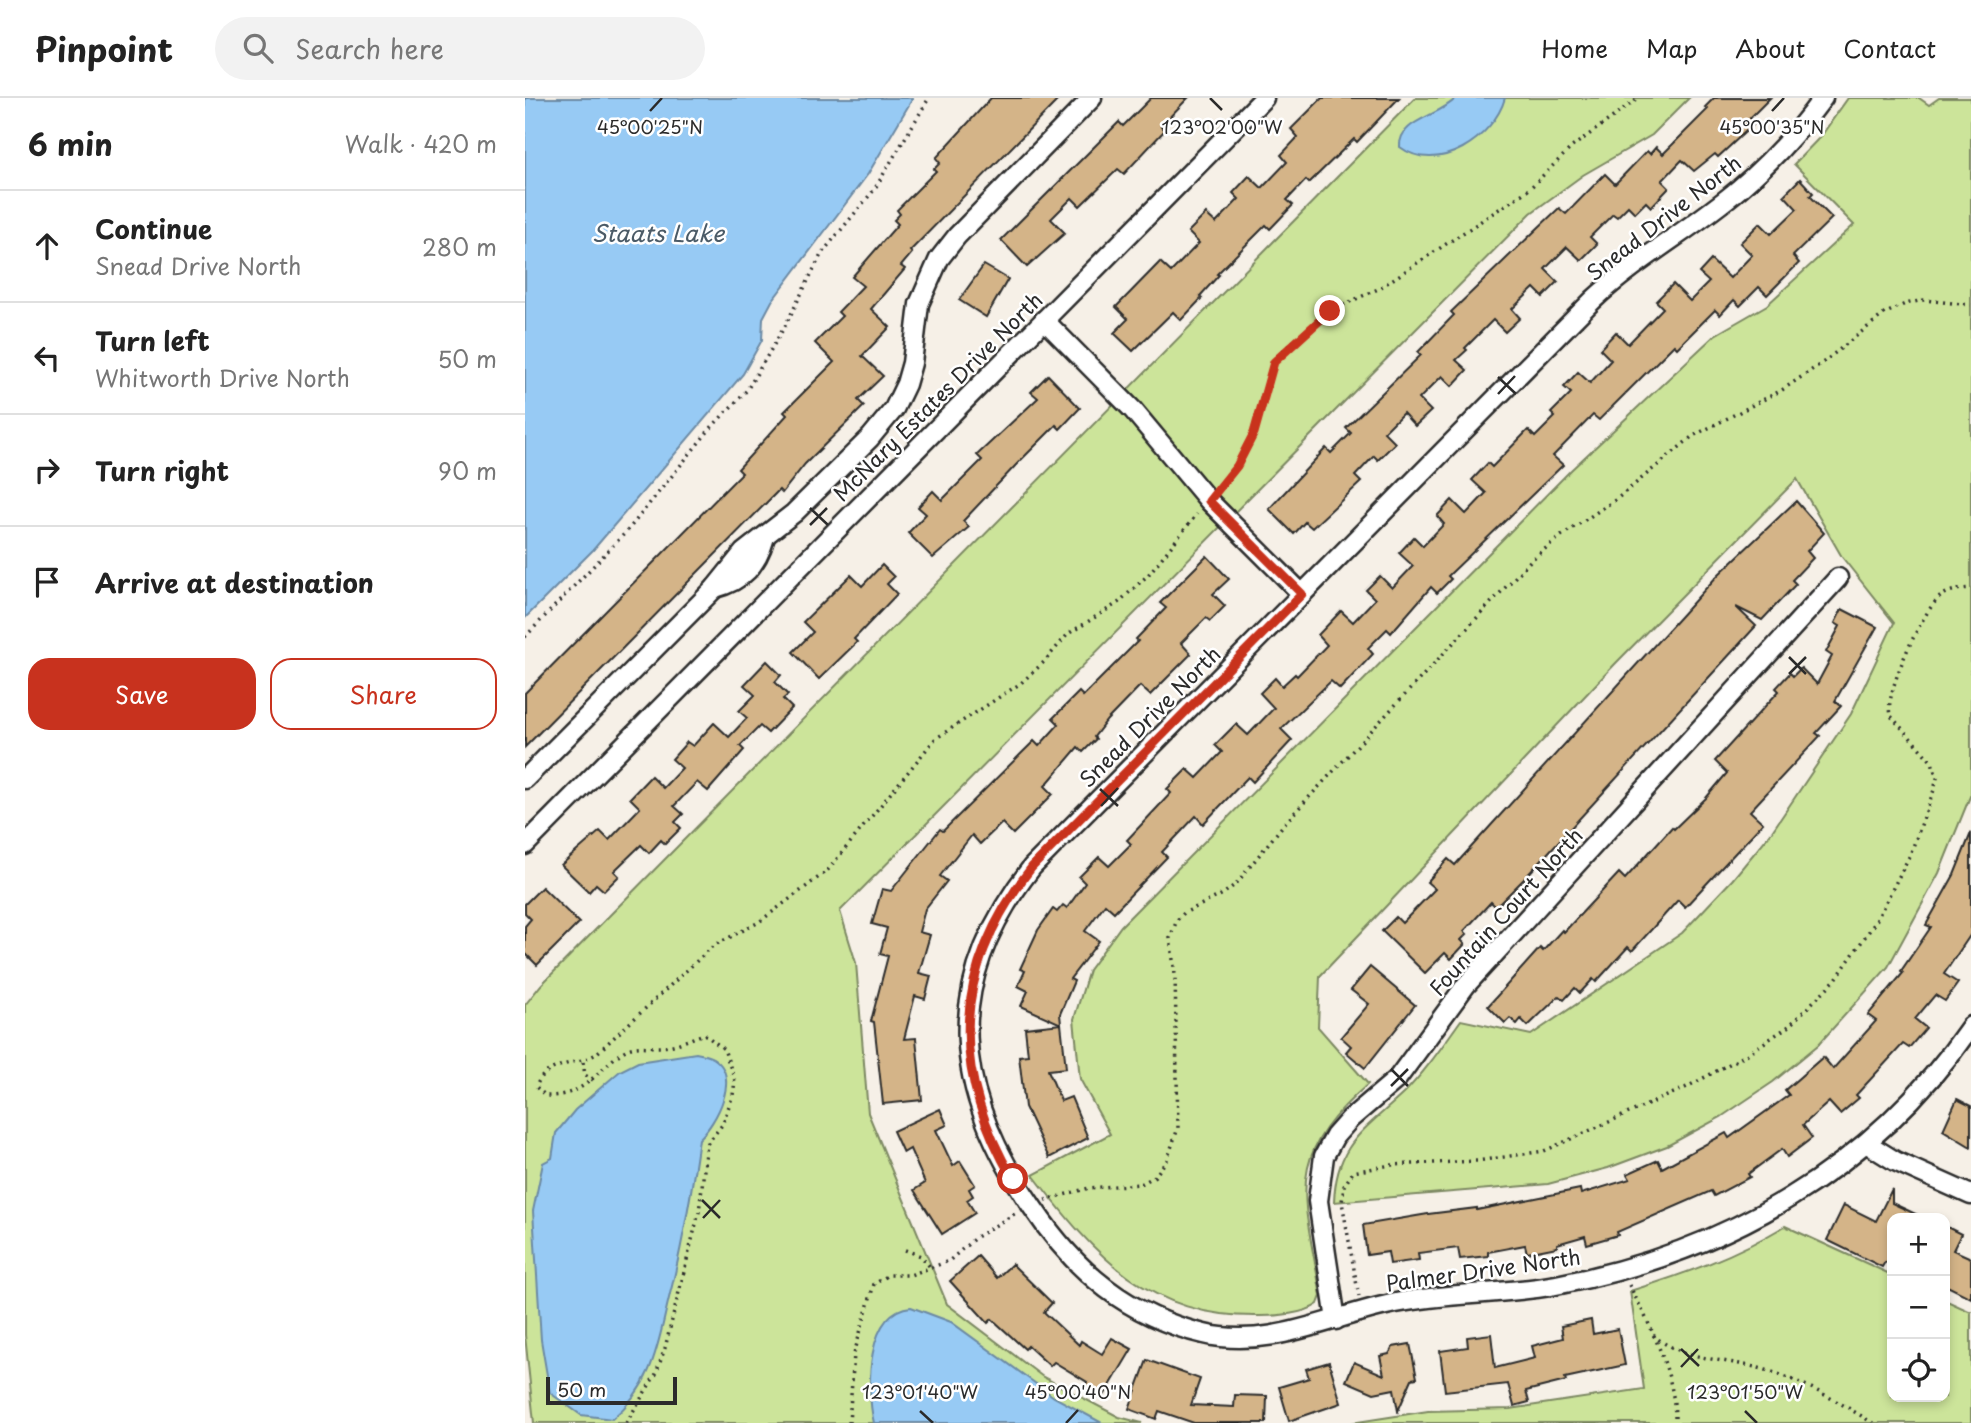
<!DOCTYPE html>
<html lang="en">
<head>
<meta charset="utf-8">
<style>
	:root { --surface:#fff; --page:#f2f2f2; --text:#222; --muted:#767676; --line:#e0e0e0; --accent:#c8321e }
	body { margin:0; font-family:"Playpen Sans",sans-serif; background:var(--page); color:var(--text) }
	.controls { position:absolute; right:21px; bottom:21px; display:grid; overflow:hidden; border-radius:14px; box-shadow:0 4px 10px #0003 }
	.controls button { width:63px; height:63px; display:grid; place-items:center; padding:0; border:0; border-bottom:2px solid var(--line); background:var(--surface); color:var(--text); font:35px sans-serif }
	.scale { position:absolute; left:21px; bottom:18px; width:131px; box-sizing:border-box; padding-left:7px; border:4px solid #2b2b2b; border-top:0; font-size:19px; line-height:24px; white-space:nowrap; color:#2b2b2b; -webkit-text-stroke:5px #fff; paint-order:stroke }
	.stop { position:absolute; width:21px; height:21px; margin:-16px; border:5px solid #c8321e; border-radius:50%; background:#fff }
	.stop.end { background:#c8321e; border-color:#fff; box-shadow:0 2px 7px #0008 }
	.list { margin:0; padding:0; list-style:none }
	h2 { display:flex; justify-content:space-between; align-items:center; height:91px; margin:0; padding:0 28px; font-size:30px }
	h2 small { font-size:23px; font-weight:400; color:var(--muted) }
	.list li { display:grid; grid-template-columns:46px 1fr auto; gap:21px; align-items:center; box-sizing:border-box; height:112px; padding:0 28px; border-top:2px solid var(--line) }
	.list b { display:block; font-size:26px; white-space:nowrap }
	.list p { margin:0; font-size:23px; white-space:nowrap; color:var(--muted) }
	.list em { font-size:23px; font-style:normal; color:var(--muted) }
	.actions { display:flex; gap:14px; padding:21px 28px }
	.actions a { flex:1; padding:16px 0; border:2px solid var(--accent); border-radius:21px; text-align:center; font-size:24px; color:var(--accent) }
	.actions .main { background:var(--accent); color:#fff }
	.icon { flex:none; width:38px; height:38px; fill:none; stroke:currentColor; stroke-width:2; stroke-linecap:round; stroke-linejoin:round }
	.map { position:relative; flex:none; width:1446px; height:1325px; overflow:hidden }
	header { display:flex; align-items:center; gap:42px; box-sizing:border-box; height:98px; padding:0 35px; background:var(--surface); border-bottom:2px solid var(--line) }
	header strong { font-size:33px }
	nav { display:flex; gap:38px; margin-inline-start:auto; font-size:24px }
	.search { width:490px; height:63px; background:var(--page); display:flex; align-items:center; gap:18px; box-sizing:border-box; padding:0 24px; border-radius:38px; color:var(--muted); font-size:26px }
	main { display:flex }
	aside { flex:1; background:var(--surface) }
	.map>svg:first-child { display:block }
</style>
</head>
<body>
<header>
<strong>Pinpoint</strong>
<div class="search"><svg class="icon" aria-label="search" viewBox="0 0 24 24"><circle cx="10" cy="10" r="6"/><path d="M15 15l6 6"/></svg>Search here</div>
<nav><a>Home</a><a>Map</a><a>About</a><a>Contact</a></nav>
</header>
<main>
<aside>
<h2>6 min<small>Walk · 420 m</small></h2>
<ul class="list">
<li><svg class="icon" aria-label="ahead" viewBox="0 0 24 24"><path d="M12 20V5M6 11l6-6 6 6"/></svg><div><b>Continue</b><p>Snead Drive North</p></div><em>280 m</em></li>
<li><svg class="icon" aria-label="left" viewBox="0 0 24 24"><path d="M17 20v-9H6M10 6l-5 5 5 5"/></svg><div><b>Turn left</b><p>Whitworth Drive North</p></div><em>50 m</em></li>
<li><svg class="icon" aria-label="right" viewBox="0 0 24 24"><path d="M7 20v-9h11M14 6l5 5-5 5"/></svg><div><b>Turn right</b></div><em>90 m</em></li>
<li><svg class="icon" aria-label="arrive" viewBox="0 0 24 24"><path d="M6 21V4h12l-3 4 3 4H6"/></svg><div><b>Arrive at destination</b></div></li>
</ul>
<div class="actions"><a class="main">Save</a><a>Share</a></div>
</aside>
<div class="map">
<svg width="1446" height="1325" viewBox="0 0 1446 1325">
	<rect width="100%" height="100%" fill="#f6f0e7"/>
	<filter id="ink" filterUnits="userSpaceOnUse"><feTurbulence type="fractalNoise" baseFrequency=".0143" numOctaves="2"/><feDisplacementMap in="SourceGraphic" scale="14" xChannelSelector="R" yChannelSelector="G"/><feConvolveMatrix kernelMatrix="1 2 1 2 8 2 1 2 1" color-interpolation-filters="sRGB"/></filter>
	<g filter="url(#ink)">
		<g fill="#cce49a" stroke="#7c8862" stroke-width="2">
			<path d="M 890,0 L 1164,0 L 1127,37 L 1058,77 L 1006,115 L 315,813 L 331,865 L 343,1015 L 422,1206 L 518,1279 L 594,1319 L 617,1325 L 9,1325 L 0,1237 L 0,907 L 16,887 Z"/>
			<path d="M 1323,0 L 1394,0 L 1404,7 L 1414,0 L 1446,0 L 1446,696 L 1414,775 L 1363,869 L 1293,947 L 1248,984 L 1196,1019 L 1142,1048 L 1083,1070 L 1023,1086 L 809,1104 C 811,1045 840,1032 879,995 C 901,973 918,947 936,922 L 1006,937 L 1157,835 L 1207,782 L 1246,735 L 1326,616 L 1369,525 L 1317,459 L 1272,381 L 1091,565 L 795,878 L 793,929 L 843,986 C 757,1061 779,1097 796,1198 L 793,1206 C 780,1216 751,1218 735,1218 C 624,1220 571,1159 508,1077 L 585,1036 L 555,981 L 549,921 L 564,872 L 596,828 L 1046,372 L 1190,237 L 1242,207 L 1329,127 L 1269,66 L 1296,38 Z"/>
			<path d="M 1260,1128 L 1367,1177 L 1367,1299 L 1420,1299 L 1420,1202 L 1446,1214 L 1446,1325 L 826,1325 L 903,1313 L 985,1311 L 1119,1291 L 1105,1193 C 1160,1176 1210,1158 1260,1128 Z"/>
		</g>
		<g fill="#97caf4" stroke="#6c8aa4" stroke-width="2">
			<path d="M 0,0 L 388,0 L 343,76 L 247,203 L 238,220 L 237,242 L 218,276 L 68,452 L 0,520 Z"/>
			<path d="M 931,0 L 980,0 C 969,39 913,78 875,49 C 873,22 914,19 931,0 Z"/>
			<path d="M 171,955 C 176,956 183,957 188,960 C 217,978 191,1025 174,1041 C 167,1091 159,1139 147,1188 C 133,1241 132,1283 87,1321 L 56,1317 L 25,1295 L 16,1242 L 8,1113 L 18,1065 L 27,1060 L 31,1035 L 50,1012 L 95,973 L 113,964 Z"/>
			<path d="M 386,1209 L 426,1224 L 529,1299 L 577,1325 L 349,1325 C 341,1291 341,1213 386,1209 Z"/>
		</g>
		<g fill="#d4b488" stroke="#2b2b2b" stroke-width="2">
			<path d="M 466,0 L 535,0 L 385,153 L 387,155 L 376,168 L 380,171 L 346,211 L 365,229 L 337,258 L 358,278 L 333,302 L 339,308 L 280,366 L 257,395 L 254,392 L 0,649 L 0,595 L 217,375 L 213,371 L 262,317 L 259,314 L 309,264 L 290,245 L 317,218 L 313,214 L 338,188 L 327,179 L 373,126 L 369,122 L 375,116 L 372,112 L 411,73 L 409,71 L 415,65 L 411,60 Z"/>
			<path d="M 626,0 L 663,0 L 636,28 L 640,32 L 599,76 L 593,71 L 555,108 L 547,100 L 526,121 L 540,135 L 502,169 L 476,142 L 594,24 L 598,28 Z"/>
			<path d="M 797,0 L 874,0 L 832,44 L 829,41 L 784,85 L 781,82 L 762,102 L 768,107 L 745,131 L 741,127 L 692,176 L 694,177 L 675,198 L 677,200 L 656,222 L 648,214 L 608,253 L 589,235 L 603,221 L 591,209 L 635,164 L 646,174 L 674,145 L 663,134 L 681,116 L 691,125 L 714,101 L 708,95 L 724,78 L 737,90 L 762,64 L 756,57 L 773,39 L 766,31 Z"/>
			<path d="M 1189,0 L 1245,0 L 1225,20 L 1230,25 L 1193,59 L 1190,56 L 1169,73 L 1157,62 L 1137,83 L 1144,90 L 1126,109 L 1121,104 L 1110,115 L 1103,108 L 1092,119 L 1088,116 L 1065,139 L 1072,146 L 1056,162 L 1042,149 L 1020,171 L 1033,184 L 1018,199 L 1009,190 L 987,211 L 995,220 L 980,234 L 968,222 L 940,250 L 942,252 L 931,262 L 942,272 L 927,288 L 917,278 L 894,301 L 906,313 L 890,328 L 878,315 L 859,334 L 870,345 L 853,362 L 849,358 L 830,378 L 836,384 L 787,430 L 780,424 L 769,436 L 744,411 L 801,350 L 806,355 L 826,335 L 821,330 L 896,257 L 893,254 L 929,217 L 926,214 L 1013,130 L 1034,110 L 1041,116 L 1080,76 L 1090,86 L 1122,53 L 1125,56 L 1131,49 L 1138,56 L 1183,11 L 1180,9 Z"/>
			<path d="M 1275,81 L 1288,95 L 1285,98 L 1307,120 L 1268,158 L 1274,165 L 1242,197 L 1234,189 L 1215,208 L 1209,202 L 1195,217 L 1190,212 L 1152,250 L 1149,247 L 1074,322 L 1068,317 L 1028,358 L 1038,367 L 923,478 L 926,481 L 912,495 L 906,489 L 866,535 L 862,531 L 843,550 L 848,556 L 815,591 L 806,583 L 756,631 L 767,642 L 728,684 L 723,679 L 678,726 L 671,718 L 637,754 L 642,759 L 589,814 L 580,806 L 560,833 L 574,843 L 545,881 L 549,883 L 535,916 L 536,926 L 496,908 L 503,893 L 493,888 L 500,873 L 495,871 L 513,832 L 528,811 L 532,814 L 538,807 L 542,810 L 560,785 L 554,779 L 574,759 L 584,768 L 606,746 L 602,742 L 646,695 L 642,691 L 662,671 L 672,680 L 697,654 L 690,647 L 711,626 L 723,637 L 749,610 L 735,595 L 750,580 L 757,588 L 770,576 L 772,578 L 802,547 L 793,537 L 816,513 L 828,524 L 850,501 L 841,492 L 855,478 L 867,490 L 888,468 L 874,455 L 889,439 L 898,448 L 919,426 L 912,418 L 927,402 L 941,416 L 961,395 L 947,382 L 963,365 L 967,369 L 1003,332 L 1010,339 L 1030,319 L 1026,315 L 1046,295 L 1039,289 L 1053,274 L 1065,285 L 1086,262 L 1075,251 L 1091,234 L 1103,246 L 1138,210 L 1131,203 L 1148,186 L 1165,203 L 1184,184 L 1174,175 L 1186,162 L 1205,180 L 1227,157 L 1215,145 L 1235,125 L 1246,136 L 1272,111 L 1259,97 Z"/>
			<path d="M 459,167 L 483,181 L 461,219 L 434,202 Z"/>
			<path d="M 523,277 L 555,310 L 535,331 L 531,327 L 492,366 L 438,423 L 444,429 L 408,460 L 383,435 L 401,416 L 393,409 L 408,393 L 417,402 L 457,362 L 452,357 L 513,300 L 506,294 Z"/>
			<path d="M 1271,403 L 1299,435 L 1282,453 L 1288,460 L 1267,482 L 1271,486 L 1237,522 L 1211,509 L 1231,528 L 999,781 L 971,809 L 966,804 L 939,833 L 942,836 L 936,842 L 940,846 L 926,861 L 920,855 L 900,875 L 857,833 L 871,819 L 877,825 L 910,791 L 902,784 L 923,761 L 930,767 L 1193,477 Z"/>
			<path d="M 682,458 L 704,481 L 688,496 L 700,508 L 685,523 L 681,520 L 656,545 L 666,556 L 625,597 L 615,588 L 582,622 L 569,639 L 571,641 L 558,654 L 553,649 L 520,688 L 528,696 L 488,736 L 477,725 L 455,746 L 447,737 L 415,778 L 422,783 L 400,811 L 394,834 L 405,837 L 394,875 L 406,878 L 400,901 L 390,898 L 379,941 L 391,940 L 397,1002 L 358,1006 L 349,924 L 346,923 L 363,858 L 355,856 L 362,830 L 347,826 L 357,791 L 366,793 L 415,731 L 418,733 L 509,643 L 514,648 L 534,626 L 528,620 L 554,594 L 558,598 L 613,543 L 611,541 L 641,510 L 635,505 Z"/>
			<path d="M 357,467 L 369,479 L 362,486 L 372,496 L 329,541 L 332,544 L 294,581 L 268,554 L 288,534 L 278,524 L 326,477 L 337,488 Z"/>
			<path d="M 1317,511 L 1352,529 L 1310,603 L 1316,608 L 1291,635 L 1295,638 L 1225,713 L 1238,725 L 1160,809 L 1153,802 L 1107,853 L 1103,849 L 1071,884 L 1068,881 L 1055,895 L 1050,890 L 1039,902 L 1034,898 L 1003,928 L 996,921 L 992,926 L 985,920 L 980,925 L 963,908 L 1015,850 L 1018,853 L 1037,832 L 1039,834 L 1094,775 L 1100,781 L 1147,729 L 1149,731 L 1181,700 L 1202,675 L 1190,663 L 1254,593 L 1251,590 L 1265,575 L 1268,578 L 1276,570 L 1292,586 L 1307,558 L 1301,554 L 1315,528 L 1310,525 Z"/>
			<path d="M 242,563 L 256,577 L 250,584 L 263,597 L 258,601 L 267,610 L 243,635 L 235,628 L 215,648 L 219,652 L 183,693 L 172,684 L 149,708 L 158,716 L 150,724 L 156,730 L 140,746 L 136,742 L 124,755 L 116,747 L 89,773 L 94,778 L 79,793 L 71,786 L 64,794 L 36,767 L 75,733 L 84,742 L 115,710 L 105,700 L 126,678 L 138,690 L 157,670 L 147,661 L 162,644 L 168,648 L 189,625 L 204,639 L 222,620 L 214,613 L 230,597 L 219,587 Z"/>
			<path d="M 1446,735 L 1446,836 L 1419,876 L 1433,885 L 1420,903 L 1410,897 L 1390,921 L 1401,930 L 1384,950 L 1378,946 L 1331,997 L 1334,1000 L 1315,1016 L 1304,1004 L 1278,1027 L 1287,1040 L 1262,1059 L 1257,1051 L 1223,1076 L 1225,1079 L 1189,1098 L 1186,1093 L 1092,1134 L 1093,1137 L 1062,1146 L 1060,1138 L 1032,1146 L 1032,1149 L 1002,1155 L 1000,1147 L 963,1154 L 963,1158 L 935,1161 L 933,1150 L 893,1155 L 894,1162 L 865,1166 L 863,1154 L 842,1157 L 838,1127 L 903,1116 L 952,1110 L 952,1112 L 1055,1091 L 1056,1096 L 1105,1081 L 1102,1076 L 1133,1062 L 1137,1070 L 1201,1035 L 1204,1040 L 1264,997 L 1260,992 L 1298,959 L 1308,971 L 1351,923 L 1343,917 L 1378,875 L 1376,873 L 1406,829 L 1401,827 L 1429,777 Z"/>
			<path d="M 17,789 L 54,825 L 12,867 L 0,855 L 0,828 L 6,821 L 0,815 L 0,806 Z"/>
			<path d="M 845,869 L 890,907 L 840,970 L 821,954 L 826,948 L 816,939 L 844,906 L 826,892 Z"/>
			<path d="M 536,926 L 541,970 L 523,972 L 536,1003 L 546,999 L 563,1040 L 524,1060 L 500,1009 L 494,958 L 503,957 L 500,930 Z"/>
			<path d="M 1432,1001 L 1446,1008 L 1446,1049 L 1418,1032 Z"/>
			<path d="M 415,1011 L 422,1027 L 411,1032 L 428,1068 L 435,1063 L 450,1087 L 444,1091 L 448,1098 L 442,1102 L 450,1115 L 417,1136 L 389,1092 L 400,1085 L 385,1051 L 378,1055 L 368,1033 Z"/>
			<path d="M 1367,1091 L 1367,1105 L 1399,1120 L 1367,1120 L 1367,1167 L 1360,1164 L 1357,1169 L 1302,1142 L 1319,1107 L 1351,1123 Z"/>
			<path d="M 1420,1128 L 1436,1136 L 1428,1152 L 1446,1160 L 1446,1200 L 1420,1187 Z"/>
			<path d="M 453,1158 L 472,1180 L 487,1166 L 527,1205 L 519,1214 L 554,1247 L 556,1243 L 577,1256 L 587,1240 L 607,1251 L 577,1301 L 559,1290 L 562,1284 L 529,1264 L 525,1268 L 503,1248 L 500,1251 L 467,1221 L 463,1225 L 425,1183 Z"/>
			<path d="M 1066,1222 L 1068,1236 L 1093,1231 L 1100,1267 L 1040,1280 L 1041,1283 L 1001,1293 L 1004,1304 L 989,1308 L 983,1286 L 920,1293 L 915,1253 L 943,1249 L 942,1239 L 966,1236 L 970,1270 L 1010,1260 L 1007,1248 L 1038,1240 L 1036,1228 Z"/>
			<path d="M 885,1246 L 892,1280 L 887,1281 L 873,1313 L 869,1291 L 849,1295 L 821,1283 L 829,1264 L 859,1277 L 855,1258 L 864,1256 L 868,1249 Z"/>
			<path d="M 622,1262 L 675,1281 L 666,1307 L 709,1309 L 710,1297 L 742,1298 L 741,1325 L 669,1325 L 634,1313 L 631,1321 L 604,1311 Z"/>
			<path d="M 804,1264 L 816,1305 L 764,1323 L 754,1289 L 784,1280 L 781,1271 Z"/>
		</g>
		<g fill="none" stroke-linecap="round" stroke-linejoin="round">
			<g stroke="#2b2b2b" stroke-width="23">
				<g id="street">
					<path d="M 1298,0 C 1273,34 1246,64 1214,91 C 1167,131 1113,160 1068,202 L 507,769 C 415,886 427,993 508,1110 C 551,1174 603,1218 679,1236 C 745,1252 808,1217 871,1205 C 924,1194 978,1197 1031,1187 C 1200,1155 1347,1072 1446,928"/>
					<path d="M 519,222 L 608,312 L 684,403 L 777,496"/>
					<path d="M 190,490 C 218,483 232,467 240,439"/>
					<path d="M 0,681 L 190,490 L 219,454 L 269,415 L 345,340 L 369,311 L 381,286 L 387,265 L 394,206 L 414,161 L 432,138 L 567,0"/>
					<path d="M 0,747 L 739,0"/>
					<path d="M 1341,1045 L 1370,1063 L 1446,1097"/>
					<path d="M 811,1222 L 793,1103 L 799,1058 L 810,1038 L 825,1021 L 872,981 L 941,887 L 1313,480"/>
				</g>
			</g>
			<g stroke="#2b2b2b" stroke-width="3.5" stroke-dasharray="2 5" stroke-linecap="butt">
				<path d="M 693,391 L 712,368 L 729,335 L 749,264 L 757,254 L 805,213 L 853,191 L 1003,92 L 1047,49 L 1114,0"/>
				<path d="M 0,539 L 103,432 L 185,331 L 222,292 L 260,228 L 297,155 L 349,92 L 404,0"/>
				<path d="M 58,964 L 60,977 L 68,982"/>
				<path d="M 520,1102 L 564,1090 L 616,1086 L 630,1078 L 642,1062 L 653,1030 L 650,876 L 645,840 L 652,822 L 659,815 L 698,796 L 711,786 L 759,726 L 1006,462 L 1036,438 L 1093,400 L 1168,338 L 1257,292 L 1300,263 L 1359,216 L 1380,206 L 1399,202 L 1446,207"/>
				<path d="M 380,1152 L 396,1158 L 405,1169"/>
				<path d="M 1104,1187 C 1126,1228 1151,1278 1150,1325"/>
				<path d="M 834,1199 L 817,1104 L 819,1088 L 828,1074 L 866,1067 L 952,1063 L 1019,1053 L 1160,990 L 1221,957 L 1264,928 L 1311,881 L 1351,823 L 1385,757 L 1409,692 L 1412,680 L 1407,664 L 1365,617 C 1359,596 1397,513 1415,499 C 1424,492 1435,491 1446,490"/>
				<path d="M 1128,1237 C 1157,1263 1205,1261 1241,1272 C 1280,1284 1314,1304 1348,1325"/>
				<path d="M 101,1325 L 131,1276 L 140,1250 L 174,1114 L 182,1046 L 197,1027 L 208,997 L 210,983 L 199,951 L 179,936 C 167,940 155,946 143,948 C 128,951 112,945 99,953 C 69,973 63,998 21,998 L 11,989 C 20,963 51,968 71,956 L 188,848 L 234,824 L 302,773 L 410,641 L 496,585 L 519,564 L 543,536 L 593,505 L 623,477 L 672,416"/>
				<path d="M 324,1325 L 329,1256 L 349,1186 L 364,1177 L 385,1177 L 424,1163 L 451,1139 L 491,1115"/>
			</g>
			<use href="#street" stroke="#fff" stroke-width="18"/>
		</g>
	</g>
	<g fill="none" stroke-linecap="round" stroke-linejoin="round" filter="url(#ink)">
		<path stroke="#c8321e" stroke-width="9" d="M 488,1081 C 424,971 427,871 507,769 L 777,496 L 684,403 L 712,368 L 729,335 L 749,264 L 805,213"/>
	</g>
	<path fill="none" stroke="#2b2b2b" stroke-width="2.5" d="M 685,0 L 697,12M 125,13 L 137,0M 1247,13 L 1259,0M 973,279 L 991,296M 973,296 L 990,278M 285,410 L 303,427M 285,427 L 302,410M 1264,559 L 1281,576M 1264,576 L 1281,559M 575,691 L 593,708M 576,708 L 593,690M 866,971 L 883,988M 866,988 L 883,971M 177,1102 L 195,1120M 178,1120 L 195,1102M 1156,1251 L 1174,1268M 1156,1269 L 1173,1251M 395,1313 L 408,1325M 1220,1313 L 1232,1325M 541,1325 L 553,1312"/>
	<g text-anchor="middle" dominant-baseline="central" stroke-width="5" stroke-linejoin="round" paint-order="stroke">
		<g font-size="21" fill="#2b2b2b" stroke="#fff">
			<text transform="translate(1138 119) rotate(-38)">Snead Drive North</text>
			<text transform="translate(412 298) rotate(-45)">McNary Estates Drive North</text>
			<text transform="translate(624 618) rotate(-45)">Snead Drive North</text>
			<text transform="translate(980 813) rotate(-48)">Fountain Court North</text>
			<text transform="translate(958 1171) rotate(-8)">Palmer Drive North</text>
		</g>
		<g font-size="23" font-style="italic" fill="#4b5b67" stroke="#fff">
			<text x="133" y="134">Staats Lake</text>
		</g>
	</g>
	<g font-size="18" text-anchor="middle" fill="#2b2b2b" stroke="#fff" stroke-width="5" stroke-linejoin="round" paint-order="stroke">
		<text x="697" y="36">123°02'00"W</text>
		<text x="1247" y="36">45°00'35"N</text>
		<text x="125" y="36">45°00'25"N</text>
		<text x="553" y="1301">45°00'40"N</text>
		<text x="395" y="1301">123°01'40"W</text>
		<text x="1220" y="1301">123°01'50"W</text>
	</g>
</svg>
<div class="controls">
<button>+</button>
<button>−</button>
<button><svg class="icon" aria-label="locate" viewBox="0 0 24 24"><circle cx="12" cy="12" r="6"/><path d="M12 2v4M12 18v4M2 12h4M18 12h4"/></svg></button>
</div>
<div class="scale">50 m</div>
<div class="stop" style="left:488px;top:1081px"></div>
<div class="stop end" style="left:805px;top:213px"></div>
</div>
</main>
</body>
</html>
